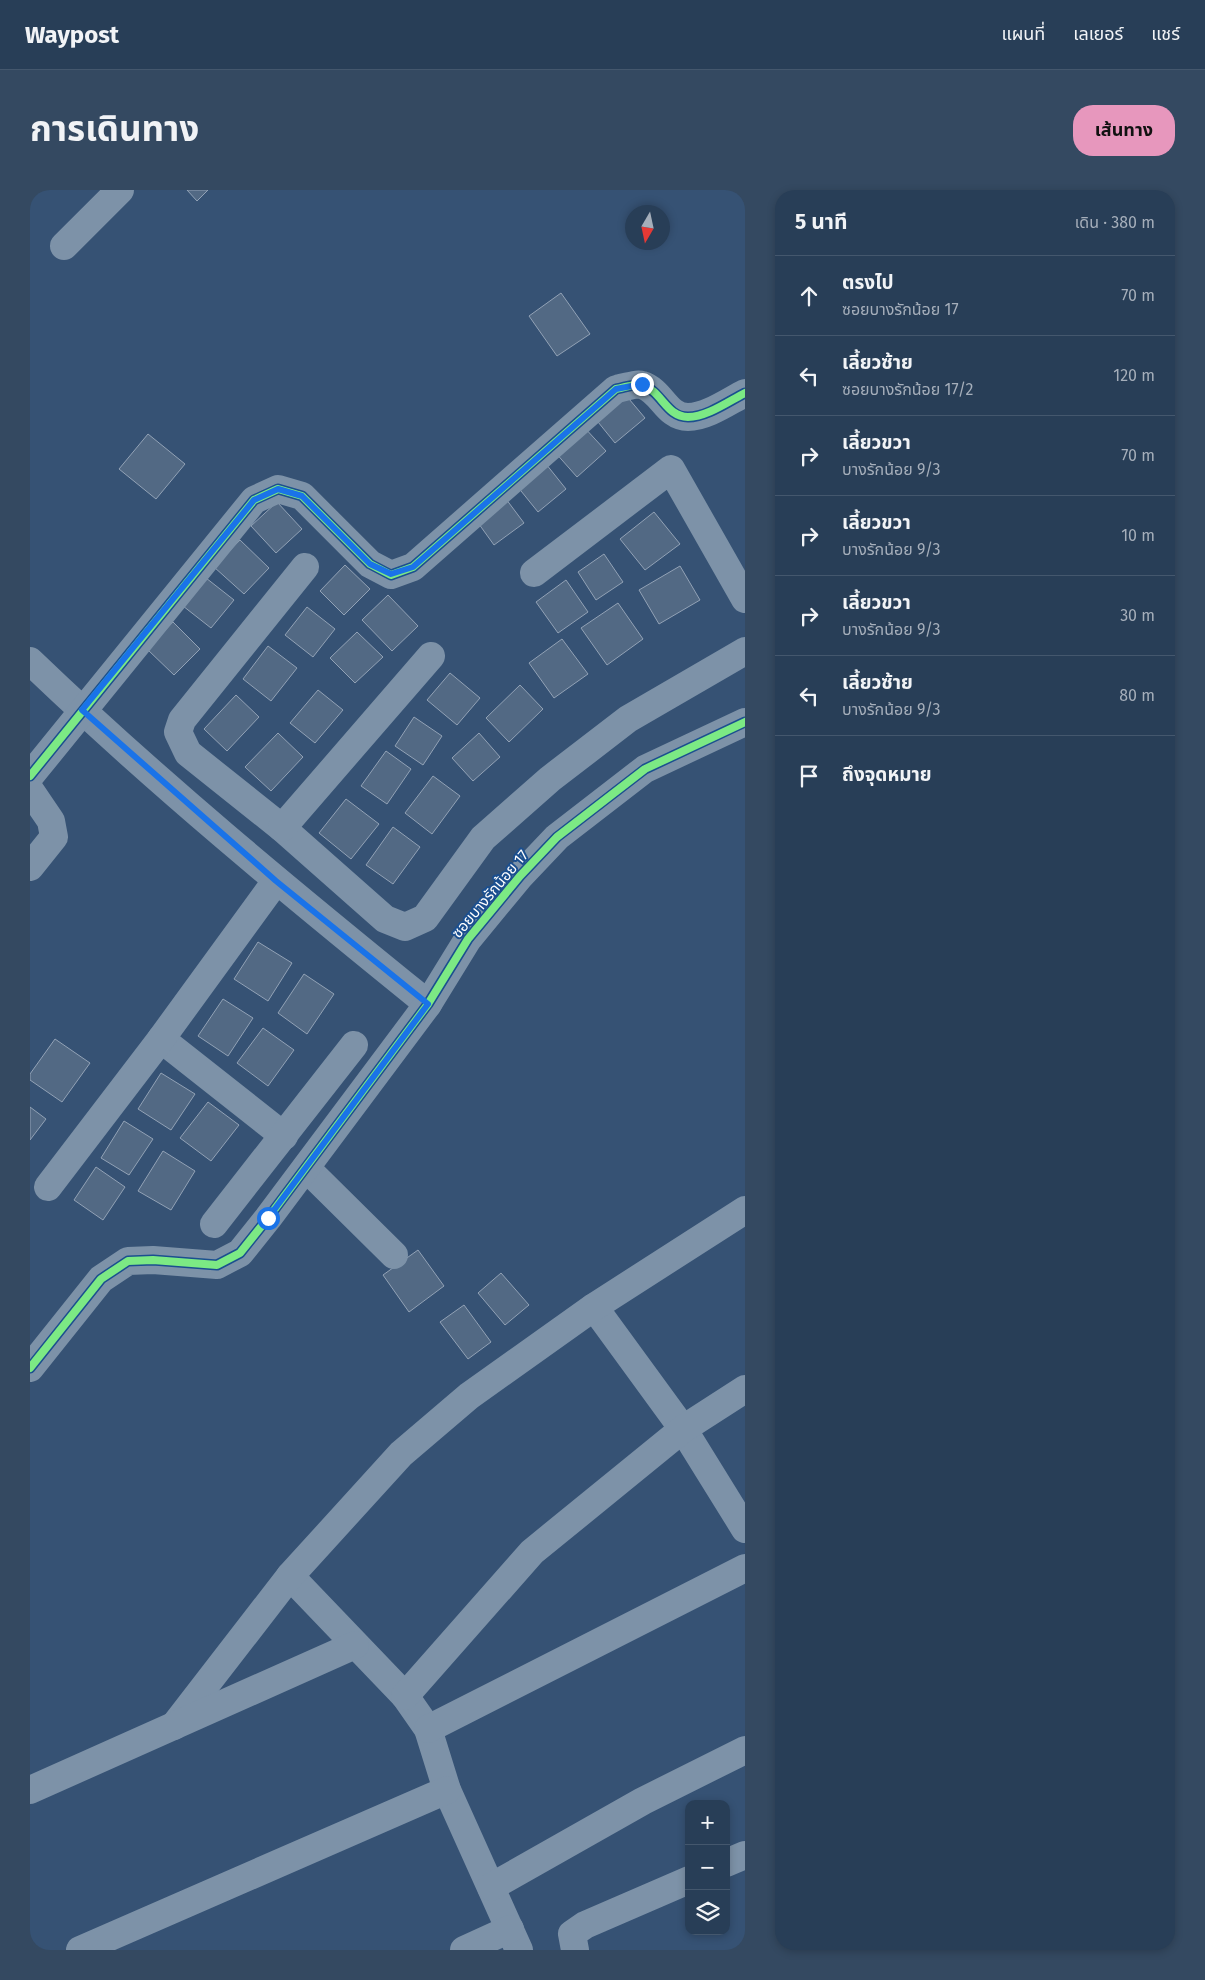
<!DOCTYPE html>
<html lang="th">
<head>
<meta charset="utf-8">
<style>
	:root { --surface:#283e57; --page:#344961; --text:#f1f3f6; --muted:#a5aeba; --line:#44576d; --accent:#e797bd }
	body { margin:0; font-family:"Fira Sans","Noto Sans Thai",sans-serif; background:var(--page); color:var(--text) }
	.controls { position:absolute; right:15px; bottom:15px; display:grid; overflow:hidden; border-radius:10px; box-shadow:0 2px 8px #0003 }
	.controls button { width:45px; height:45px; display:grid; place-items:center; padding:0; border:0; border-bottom:1px solid var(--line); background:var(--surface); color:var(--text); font:25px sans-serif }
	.compass { position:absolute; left:595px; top:15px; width:45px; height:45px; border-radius:50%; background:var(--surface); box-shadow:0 2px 8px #0003; rotate:189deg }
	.stop { position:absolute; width:15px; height:15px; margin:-11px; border:4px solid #1a73e8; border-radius:50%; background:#fff }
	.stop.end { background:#1a73e8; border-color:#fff; box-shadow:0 1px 5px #0008 }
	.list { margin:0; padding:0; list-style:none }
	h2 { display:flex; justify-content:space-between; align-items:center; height:65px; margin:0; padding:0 20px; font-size:21px }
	h2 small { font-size:16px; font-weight:400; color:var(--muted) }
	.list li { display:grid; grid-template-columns:32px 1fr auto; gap:15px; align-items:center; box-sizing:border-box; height:80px; padding:0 20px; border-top:1px solid var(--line) }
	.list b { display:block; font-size:19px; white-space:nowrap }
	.list p { margin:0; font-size:16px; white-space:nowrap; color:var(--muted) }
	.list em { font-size:16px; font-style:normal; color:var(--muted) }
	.icon { flex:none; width:28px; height:28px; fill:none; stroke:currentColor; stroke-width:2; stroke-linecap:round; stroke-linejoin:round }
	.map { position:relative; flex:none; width:715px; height:1760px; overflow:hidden; border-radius:20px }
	header { display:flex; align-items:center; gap:30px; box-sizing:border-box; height:70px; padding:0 25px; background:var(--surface); border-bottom:1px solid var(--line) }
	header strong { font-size:24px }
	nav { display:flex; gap:28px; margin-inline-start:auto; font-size:18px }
	.intro { display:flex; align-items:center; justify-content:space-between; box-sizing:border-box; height:120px; padding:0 30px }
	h1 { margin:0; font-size:35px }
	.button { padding:12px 22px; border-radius:20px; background:var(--accent); color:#111; font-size:18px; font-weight:700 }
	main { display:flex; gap:30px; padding:0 30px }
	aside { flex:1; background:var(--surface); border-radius:20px; box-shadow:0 2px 8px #0003 }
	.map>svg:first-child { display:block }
</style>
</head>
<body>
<header>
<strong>Waypost</strong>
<nav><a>แผนที่</a><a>เลเยอร์</a><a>แชร์</a></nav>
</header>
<div class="intro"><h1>การเดินทาง</h1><a class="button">เส้นทาง</a></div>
<main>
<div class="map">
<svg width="715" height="1760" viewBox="0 0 715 1760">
	<rect width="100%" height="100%" fill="#365274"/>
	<g fill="#526984" stroke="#92a2b6">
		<path d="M 157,0 L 178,0 L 167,11 Z"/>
		<path d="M 531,103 L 560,144 L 527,166 L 499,126 Z"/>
		<path d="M 594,203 L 615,228 L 585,253 L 564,227 Z"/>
		<path d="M 553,236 L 576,261 L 547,287 L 524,261 Z"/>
		<path d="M 118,244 L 155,274 L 126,309 L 89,279 Z"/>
		<path d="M 516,274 L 536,299 L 508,322 L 487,296 Z"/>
		<path d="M 476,309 L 494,333 L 464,355 L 446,330 Z"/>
		<path d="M 247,312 L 272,339 L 246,363 L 221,336 Z"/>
		<path d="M 624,322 L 650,354 L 615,380 L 590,349 Z"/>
		<path d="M 210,350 L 239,378 L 214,404 L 184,377 Z"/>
		<path d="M 574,364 L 593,392 L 566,410 L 548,382 Z"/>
		<path d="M 315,375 L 340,399 L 314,425 L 290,401 Z"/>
		<path d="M 650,376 L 670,410 L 629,434 L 609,400 Z"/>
		<path d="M 176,388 L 204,410 L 181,438 L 153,416 Z"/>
		<path d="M 536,390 L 558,422 L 528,443 L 506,412 Z"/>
		<path d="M 358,405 L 388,436 L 362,461 L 332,430 Z"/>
		<path d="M 588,413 L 613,449 L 577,475 L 551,438 Z"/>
		<path d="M 277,417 L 305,439 L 283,467 L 255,445 Z"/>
		<path d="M 143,432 L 170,459 L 144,485 L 117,459 Z"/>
		<path d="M 327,442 L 353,467 L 325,493 L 300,468 Z"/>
		<path d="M 532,449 L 558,484 L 524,508 L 499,473 Z"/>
		<path d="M 238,456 L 267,478 L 241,511 L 213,489 Z"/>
		<path d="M 420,483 L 450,508 L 427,535 L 397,510 Z"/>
		<path d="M 490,495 L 513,519 L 479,552 L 456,528 Z"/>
		<path d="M 288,500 L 313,520 L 285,553 L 260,533 Z"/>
		<path d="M 206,505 L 229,527 L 197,561 L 174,539 Z"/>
		<path d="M 384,527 L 412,546 L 393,575 L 365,556 Z"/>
		<path d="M 248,543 L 273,567 L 241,601 L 215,577 Z"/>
		<path d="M 449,543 L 470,567 L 443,591 L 422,568 Z"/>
		<path d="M 356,561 L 381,579 L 357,614 L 331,596 Z"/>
		<path d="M 403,586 L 430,606 L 402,644 L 375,623 Z"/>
		<path d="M 316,609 L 349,634 L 321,669 L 289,643 Z"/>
		<path d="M 363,637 L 390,657 L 363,694 L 336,675 Z"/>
		<path d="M 228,752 L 262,773 L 238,811 L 204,789 Z"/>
		<path d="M 274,784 L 304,804 L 277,844 L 248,823 Z"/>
		<path d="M 193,809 L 223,828 L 198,866 L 168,846 Z"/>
		<path d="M 233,838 L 264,860 L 238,896 L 207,873 Z"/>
		<path d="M 25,849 L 60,873 L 32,912 L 0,890 L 0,884 Z"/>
		<path d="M 131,883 L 165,904 L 141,940 L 108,919 Z"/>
		<path d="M 178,912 L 209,935 L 181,971 L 150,948 Z"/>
		<path d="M 0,917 L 16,929 L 0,950 Z"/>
		<path d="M 94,931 L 123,949 L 99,985 L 71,968 Z"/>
		<path d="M 133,961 L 165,981 L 141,1020 L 108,1001 Z"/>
		<path d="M 66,977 L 95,997 L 73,1030 L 44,1010 Z"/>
		<path d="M 388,1060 L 414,1096 L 379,1122 L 353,1085 Z"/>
		<path d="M 471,1083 L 499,1115 L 475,1135 L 448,1103 Z"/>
		<path d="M 434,1115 L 461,1152 L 438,1169 L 410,1132 Z"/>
	</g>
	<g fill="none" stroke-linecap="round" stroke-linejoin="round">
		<g stroke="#7d92a8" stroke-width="28">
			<path d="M 34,56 L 90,0"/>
			<path d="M 275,377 L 152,530 L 148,542 L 158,563 L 252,638 L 355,729 L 375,737 L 395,728 L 453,648 L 520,589 L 598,529 L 715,461"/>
			<path d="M 504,383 L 641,279 L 715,409"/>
			<path d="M 0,471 C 126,592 262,704 398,814"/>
			<path d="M 0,586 L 224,310 L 248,299 L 272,306 L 340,374 L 361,385 L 383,377 L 586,199 C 593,198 606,193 612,195 C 632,201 636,227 658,227 C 677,227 699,211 715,203"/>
			<path d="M 0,600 L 21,631 L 24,647 L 0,677"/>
			<path d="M 252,638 L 401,466"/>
			<path d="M 131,849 L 254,946"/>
			<path d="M 276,978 L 364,1065"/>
			<path d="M 18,997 L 131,849 L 246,691"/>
			<path d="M 184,1034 L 324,855"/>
			<path d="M 564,1117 L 653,1239 L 715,1339"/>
			<path d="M 0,1178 L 71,1089 L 98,1071 L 123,1070 L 187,1075 L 210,1063 L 238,1028 L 398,814 L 438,749 L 490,686 L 527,647 L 615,579 L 715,532"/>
			<path d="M 260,1386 L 375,1506 L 398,1539 L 417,1600 L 489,1760"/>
			<path d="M 375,1506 L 502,1362 L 653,1239 L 715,1199"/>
			<path d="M 144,1536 L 260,1386 L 371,1264 L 439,1206 L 564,1117 L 715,1020"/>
			<path d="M 398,1539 L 715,1378"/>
			<path d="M 0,1600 L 325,1455"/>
			<path d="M 696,1673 L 715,1665"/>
			<path d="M 461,1697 L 613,1611 L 715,1560"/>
			<path d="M 50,1760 L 417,1600"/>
			<path d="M 434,1760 L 480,1739"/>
			<path d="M 545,1760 L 542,1744 L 555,1735 L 659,1690"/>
		</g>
		<g stroke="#1b4f8f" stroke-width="11">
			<g id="cycleway">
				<path d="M 0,586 L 224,310 L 248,299 L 272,306 L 340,374 L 361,385 L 383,377 L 586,199 C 593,198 606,193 612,195 C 632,201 636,227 658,227 C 677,227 699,211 715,203"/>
				<path d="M 0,1178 L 71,1089 L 98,1071 L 123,1070 L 187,1075 L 210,1063 L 238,1028 L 398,814 L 438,749 L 490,686 L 527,647 L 615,579 L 715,532"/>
			</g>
		</g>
		<use href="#cycleway" stroke="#7ce984" stroke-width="8"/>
	</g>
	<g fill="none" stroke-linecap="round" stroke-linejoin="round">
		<path stroke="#1a73e8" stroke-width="6" d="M 238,1028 L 398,814 L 246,691 L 52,520 L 224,310 L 248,299 L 272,306 L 340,374 L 361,384 L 383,377 L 586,199 L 612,194"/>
	</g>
	<g text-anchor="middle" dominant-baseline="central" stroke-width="4" stroke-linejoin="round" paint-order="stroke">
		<g font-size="15" fill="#fff" stroke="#1b4f8f">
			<text transform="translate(460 704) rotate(-50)">ซอยบางรักน้อย 17</text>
		</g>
	</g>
</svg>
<div class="controls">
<button>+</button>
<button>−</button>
<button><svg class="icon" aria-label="layers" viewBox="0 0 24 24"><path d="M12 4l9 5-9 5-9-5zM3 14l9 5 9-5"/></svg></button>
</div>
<svg class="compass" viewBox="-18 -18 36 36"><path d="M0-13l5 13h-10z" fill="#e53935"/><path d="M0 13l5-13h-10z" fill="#a5aeba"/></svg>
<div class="stop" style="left:238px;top:1028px"></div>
<div class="stop end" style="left:612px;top:194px"></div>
</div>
<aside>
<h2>5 นาที<small>เดิน · 380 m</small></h2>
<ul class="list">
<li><svg class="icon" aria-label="ahead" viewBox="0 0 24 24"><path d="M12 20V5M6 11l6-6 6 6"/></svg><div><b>ตรงไป</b><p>ซอยบางรักน้อย 17</p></div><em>70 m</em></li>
<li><svg class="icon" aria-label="left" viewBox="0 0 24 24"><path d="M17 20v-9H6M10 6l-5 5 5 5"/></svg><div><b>เลี้ยวซ้าย</b><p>ซอยบางรักน้อย 17/2</p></div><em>120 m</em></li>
<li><svg class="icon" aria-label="right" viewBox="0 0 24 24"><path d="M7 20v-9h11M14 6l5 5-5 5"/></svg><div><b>เลี้ยวขวา</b><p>บางรักน้อย 9/3</p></div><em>70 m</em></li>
<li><svg class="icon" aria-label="right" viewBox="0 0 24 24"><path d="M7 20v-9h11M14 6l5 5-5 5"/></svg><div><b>เลี้ยวขวา</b><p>บางรักน้อย 9/3</p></div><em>10 m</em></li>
<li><svg class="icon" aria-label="right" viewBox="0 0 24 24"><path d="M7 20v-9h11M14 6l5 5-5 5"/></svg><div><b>เลี้ยวขวา</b><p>บางรักน้อย 9/3</p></div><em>30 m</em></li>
<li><svg class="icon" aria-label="left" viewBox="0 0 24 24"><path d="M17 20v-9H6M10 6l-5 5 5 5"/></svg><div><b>เลี้ยวซ้าย</b><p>บางรักน้อย 9/3</p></div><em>80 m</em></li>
<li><svg class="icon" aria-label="arrive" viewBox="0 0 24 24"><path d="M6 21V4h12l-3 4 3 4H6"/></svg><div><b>ถึงจุดหมาย</b></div></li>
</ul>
</aside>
</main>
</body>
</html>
